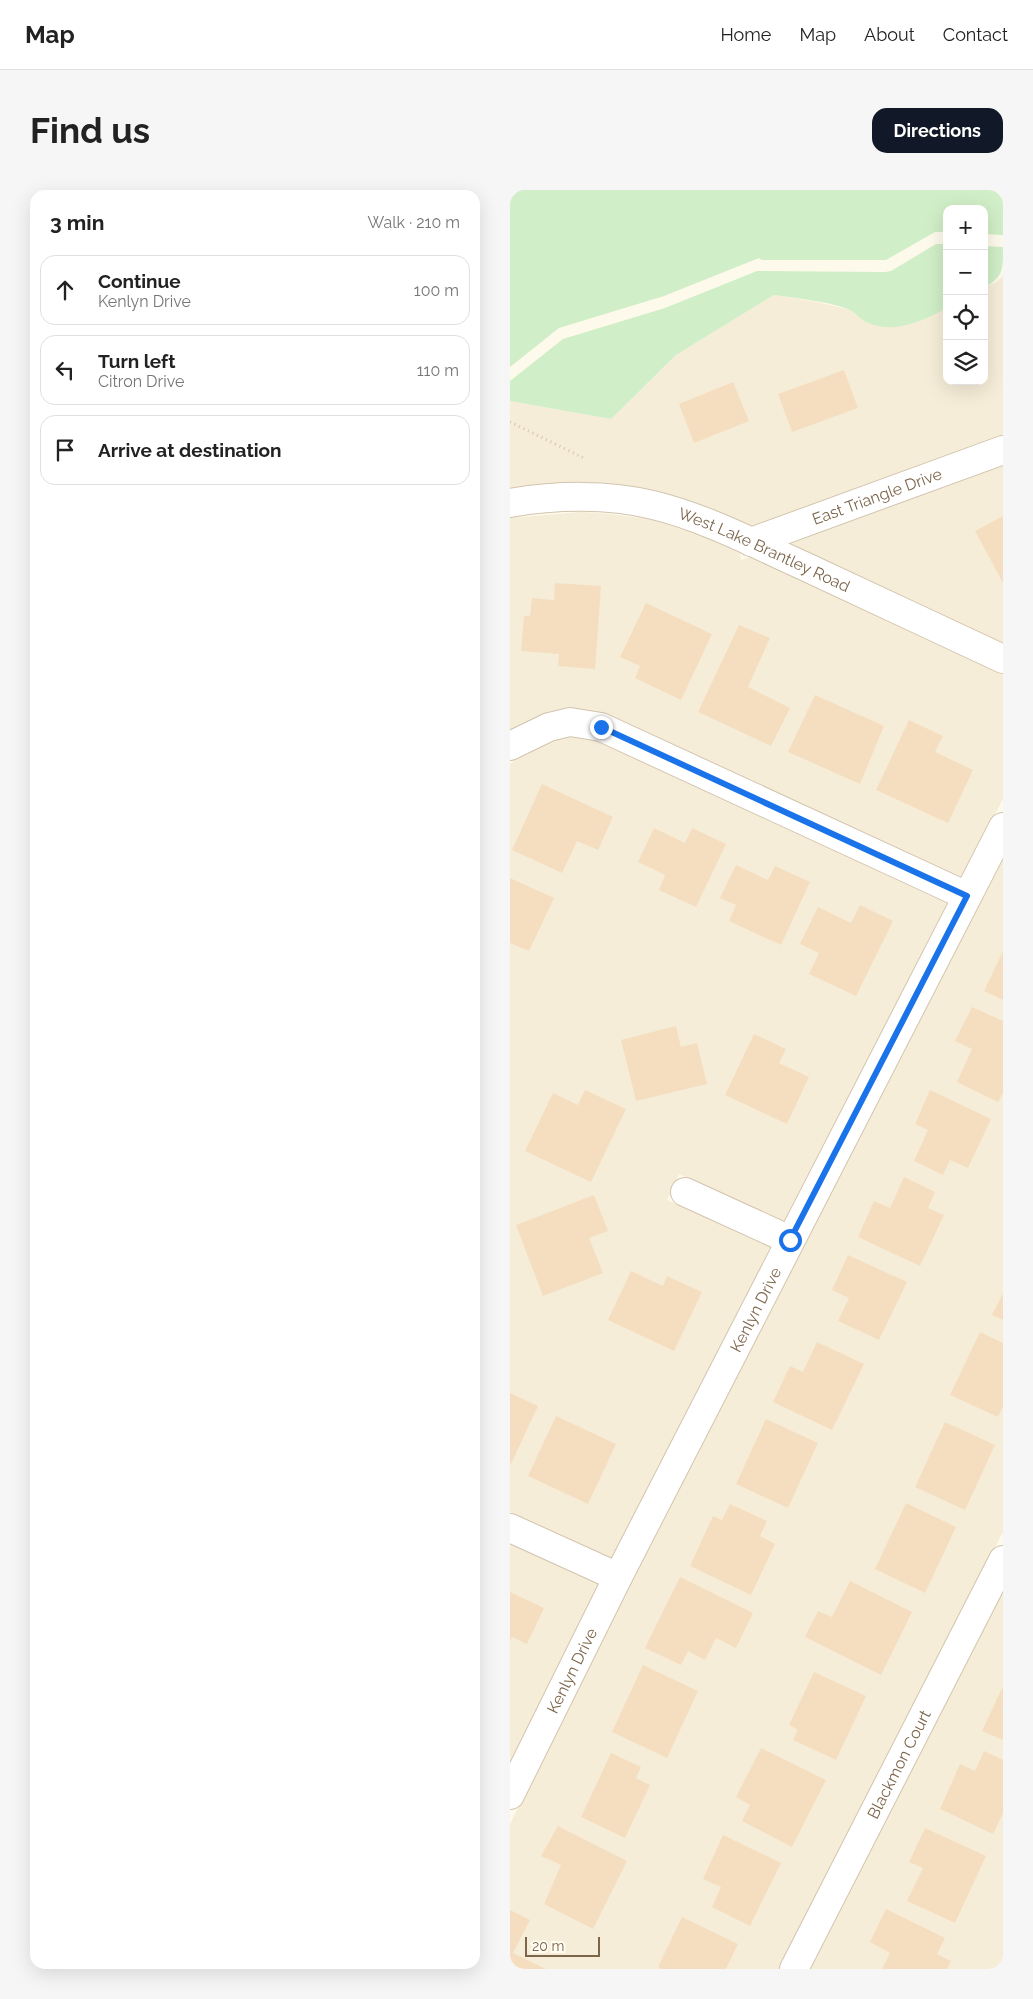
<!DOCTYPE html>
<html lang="en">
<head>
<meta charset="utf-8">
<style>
	:root { --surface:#fff; --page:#f6f6f6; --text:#222; --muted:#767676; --line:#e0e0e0; --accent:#111827 }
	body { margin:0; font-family:Raleway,sans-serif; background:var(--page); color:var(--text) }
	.controls { position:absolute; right:15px; top:15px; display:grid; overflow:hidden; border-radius:10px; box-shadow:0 5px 20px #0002 }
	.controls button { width:45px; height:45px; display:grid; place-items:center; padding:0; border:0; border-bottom:1px solid var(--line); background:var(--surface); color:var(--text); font:25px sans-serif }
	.scale { position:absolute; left:15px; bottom:12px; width:75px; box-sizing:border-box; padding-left:5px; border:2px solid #7c654b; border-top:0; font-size:14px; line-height:18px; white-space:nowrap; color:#7c654b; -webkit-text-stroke:4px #fffcf2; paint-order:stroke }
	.stop { position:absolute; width:15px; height:15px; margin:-11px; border:4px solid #1a73e8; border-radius:50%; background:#fff }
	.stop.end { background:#1a73e8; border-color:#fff; box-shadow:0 1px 5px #0008 }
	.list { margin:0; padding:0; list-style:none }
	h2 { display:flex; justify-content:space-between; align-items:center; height:65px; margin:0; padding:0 20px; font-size:21px }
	h2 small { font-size:16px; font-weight:400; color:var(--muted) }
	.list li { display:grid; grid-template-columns:32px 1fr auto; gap:15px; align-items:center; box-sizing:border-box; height:70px; margin:0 10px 10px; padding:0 10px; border:1px solid var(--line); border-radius:15px }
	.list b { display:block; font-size:19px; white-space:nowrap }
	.list p { margin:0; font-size:16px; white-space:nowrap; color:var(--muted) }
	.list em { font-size:16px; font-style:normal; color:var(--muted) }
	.icon { flex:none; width:28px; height:28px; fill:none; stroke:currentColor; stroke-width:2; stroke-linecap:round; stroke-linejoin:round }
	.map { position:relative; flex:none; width:493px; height:1779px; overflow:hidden; border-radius:15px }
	header { display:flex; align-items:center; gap:30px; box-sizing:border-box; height:70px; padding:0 25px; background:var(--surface); border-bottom:1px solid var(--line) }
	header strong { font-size:24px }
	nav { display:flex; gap:28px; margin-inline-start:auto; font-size:18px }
	.intro { display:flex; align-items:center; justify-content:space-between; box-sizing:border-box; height:120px; padding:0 30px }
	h1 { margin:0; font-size:35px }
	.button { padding:12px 22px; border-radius:15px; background:var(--accent); color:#fff; font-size:18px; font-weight:700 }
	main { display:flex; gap:30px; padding:0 30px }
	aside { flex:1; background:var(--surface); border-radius:15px; box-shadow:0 5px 20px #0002 }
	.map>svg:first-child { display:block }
</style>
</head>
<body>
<header>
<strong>Map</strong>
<nav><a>Home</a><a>Map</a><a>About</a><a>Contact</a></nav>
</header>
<div class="intro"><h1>Find us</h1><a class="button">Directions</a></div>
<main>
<aside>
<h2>3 min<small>Walk · 210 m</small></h2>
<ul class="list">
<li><svg class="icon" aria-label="ahead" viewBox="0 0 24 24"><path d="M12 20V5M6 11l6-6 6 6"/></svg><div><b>Continue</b><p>Kenlyn Drive</p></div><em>100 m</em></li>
<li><svg class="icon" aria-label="left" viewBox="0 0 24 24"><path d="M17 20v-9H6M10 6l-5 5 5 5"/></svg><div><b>Turn left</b><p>Citron Drive</p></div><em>110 m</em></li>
<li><svg class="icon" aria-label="arrive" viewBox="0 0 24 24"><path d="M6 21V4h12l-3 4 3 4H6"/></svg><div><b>Arrive at destination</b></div></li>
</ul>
</aside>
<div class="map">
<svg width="493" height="1779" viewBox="0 0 493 1779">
	<rect width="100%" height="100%" fill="#fefaeb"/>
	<g fill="#f6edd8">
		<path d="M 493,85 L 493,245 L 243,337 L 199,318 L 146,301 L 104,295 L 75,293 L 0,299 L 0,211 L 101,229 L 166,165 L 264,105 L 307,112 L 341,120 L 356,132 L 418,128 L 437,118 L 437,191 L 474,191 L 474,98 L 488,91 Z"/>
		<path d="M 493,274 L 493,453 L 278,353 Z"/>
		<path d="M 71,322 L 100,324 L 139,329 L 189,345 L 230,363 L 231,370 L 240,367 L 493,485 L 493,609 L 452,688 L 94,523 L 63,518 L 35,524 L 0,541 L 0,328 Z"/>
		<path d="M 59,547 L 86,551 L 439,714 L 275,1031 L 169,984 L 157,1010 L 262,1057 L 103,1369 L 0,1322 L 0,574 L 14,564 L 42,550 Z"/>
		<path d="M 493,665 L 493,1342 L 269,1779 L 0,1779 L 0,1634 L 119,1392 Z"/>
		<path d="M 0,1354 L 90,1395 L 0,1576 Z"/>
		<path d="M 493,1399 L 493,1779 L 298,1779 Z"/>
	</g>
	<g fill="#d0eec7">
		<path d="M 0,0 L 493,0 L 493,45 L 474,44 L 474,19 L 437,19 L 437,42 L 425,42 L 376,70 L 252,70 L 249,68 L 154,106 L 49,138 L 0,177 Z"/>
		<path d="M 426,54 L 437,54 L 437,118 C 413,131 383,145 356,132 C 350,129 346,123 340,120 C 323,112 284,108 264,105 L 166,165 L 101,229 L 0,211 L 0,191 L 53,149 L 155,118 L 247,81 L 375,82 L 381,81 Z"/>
		<path d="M 474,56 L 493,57 C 493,82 493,86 474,98 Z"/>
	</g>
	<g fill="#f5dec0">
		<path d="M 334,180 L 348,218 L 282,242 L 268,204 Z"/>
		<path d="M 223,192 L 239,231 L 184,253 L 169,214 Z"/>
		<path d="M 493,326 L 493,393 L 465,341 Z"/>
		<path d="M 45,393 L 91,396 L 85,479 L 48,476 L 49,464 L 11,461 L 14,426 L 20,426 L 22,408 L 44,410 Z"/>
		<path d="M 136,413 L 202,444 L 171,510 L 125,488 L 130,476 L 110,467 Z"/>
		<path d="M 229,435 L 260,448 L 238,497 L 280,518 L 261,556 L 188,522 Z"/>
		<path d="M 305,505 L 374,536 L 350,594 L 278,562 Z"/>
		<path d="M 399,530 L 433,546 L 425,562 L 463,580 L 438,633 L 366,600 Z"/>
		<path d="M 32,594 L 103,627 L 88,660 L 67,651 L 52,683 L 2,660 Z"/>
		<path d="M 144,638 L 175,653 L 182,638 L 216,654 L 186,717 L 149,700 L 155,685 L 128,672 Z"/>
		<path d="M 226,675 L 258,690 L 265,676 L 300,692 L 271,755 L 219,731 L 226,715 L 210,708 Z"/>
		<path d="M 0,688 L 44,708 L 19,761 L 0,753 Z"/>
		<path d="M 350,715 L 383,731 L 346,806 L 299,784 L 309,763 L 290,754 L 308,717 L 341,733 Z"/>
		<path d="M 493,761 L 493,810 L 474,801 Z"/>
		<path d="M 462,817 L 493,831 L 493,903 L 488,912 L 447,892 L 462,859 L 445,851 Z"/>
		<path d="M 166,836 L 171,857 L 187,853 L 197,894 L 126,911 L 111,850 Z"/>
		<path d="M 244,844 L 276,859 L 269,873 L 299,887 L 277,934 L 215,905 Z"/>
		<path d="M 75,900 L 116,919 L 81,992 L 15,961 L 43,903 L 68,915 Z"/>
		<path d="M 420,900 L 481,929 L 458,978 L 440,970 L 433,985 L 404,971 L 418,940 L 405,934 Z"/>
		<path d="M 394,987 L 425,1002 L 418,1018 L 434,1025 L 410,1076 L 348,1047 L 364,1011 L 380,1018 Z"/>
		<path d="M 84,1005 L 98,1041 L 79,1048 L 93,1083 L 33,1106 L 6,1035 Z"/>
		<path d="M 338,1065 L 397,1092 L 369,1150 L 328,1131 L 339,1108 L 322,1100 Z"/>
		<path d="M 121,1081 L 153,1096 L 157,1086 L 192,1102 L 164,1161 L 98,1130 Z"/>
		<path d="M 493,1103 L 493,1130 L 482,1125 Z"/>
		<path d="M 470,1142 L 493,1153 L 493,1217 L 488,1227 L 440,1205 Z"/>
		<path d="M 307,1152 L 354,1174 L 322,1240 L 263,1212 L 280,1176 L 293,1182 Z"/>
		<path d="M 0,1203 L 28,1216 L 0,1276 Z"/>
		<path d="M 46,1226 L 106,1254 L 78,1314 L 18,1286 Z"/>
		<path d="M 256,1229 L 308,1253 L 278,1318 L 226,1294 Z"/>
		<path d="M 435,1232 L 485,1255 L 455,1320 L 405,1297 Z"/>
		<path d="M 396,1313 L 446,1337 L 415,1403 L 365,1379 Z"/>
		<path d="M 220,1314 L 257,1331 L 250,1346 L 265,1354 L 241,1405 L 180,1376 L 203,1326 L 212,1330 Z"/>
		<path d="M 170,1387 L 243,1423 L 226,1458 L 206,1448 L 195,1470 L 178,1461 L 171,1475 L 135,1458 Z"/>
		<path d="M 340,1391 L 402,1422 L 371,1485 L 295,1447 L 308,1421 L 322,1427 Z"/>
		<path d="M 0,1402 L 34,1418 L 17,1454 L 2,1447 L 0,1451 Z"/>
		<path d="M 133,1475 L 188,1501 L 157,1568 L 102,1542 Z"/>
		<path d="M 304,1482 L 356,1506 L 326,1570 L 283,1550 L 288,1540 L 279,1535 Z"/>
		<path d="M 493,1496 L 493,1550 L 472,1541 Z"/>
		<path d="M 251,1558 L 316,1590 L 282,1657 L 232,1631 L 240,1615 L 226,1607 Z"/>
		<path d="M 474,1561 L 493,1570 L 493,1623 L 483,1644 L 430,1619 L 450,1574 L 465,1581 Z"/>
		<path d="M 101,1563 L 131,1577 L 126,1588 L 140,1595 L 115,1648 L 71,1627 Z"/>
		<path d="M 48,1636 L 117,1671 L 83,1739 L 34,1714 L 51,1675 L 31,1666 Z"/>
		<path d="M 415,1638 L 476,1666 L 445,1733 L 397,1711 L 413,1678 L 399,1672 Z"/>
		<path d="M 213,1645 L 271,1673 L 240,1736 L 202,1717 L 211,1697 L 193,1689 Z"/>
		<path d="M 376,1719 L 435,1748 L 427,1764 L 441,1771 L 437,1779 L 372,1779 L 380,1763 L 360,1752 Z"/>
		<path d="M 0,1720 L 20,1730 L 3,1763 L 36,1779 L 0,1779 Z"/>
		<path d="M 172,1727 L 228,1754 L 216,1779 L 152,1779 L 148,1777 Z"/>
	</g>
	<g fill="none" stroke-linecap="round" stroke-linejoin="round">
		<g stroke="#d2c4ae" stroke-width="30">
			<g id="minor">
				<path id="s1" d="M 0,313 C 46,305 98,304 143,315 C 196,328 245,354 294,376 C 360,407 427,438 493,469"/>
				<path id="s2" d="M 241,352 L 493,260"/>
				<path d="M 0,556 L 39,537 L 60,532 L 91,537 L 457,706"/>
				<path d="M 175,1002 L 280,1050"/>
				<path d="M 0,1338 L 108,1387"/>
				<path id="s3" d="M 0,1605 L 108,1387 L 493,637"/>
				<path id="s4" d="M 284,1779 L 493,1370"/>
			</g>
		</g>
		<path stroke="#dbc2a2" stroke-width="3" stroke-dasharray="1 4" stroke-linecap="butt" d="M 0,232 L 76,269"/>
		<use href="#minor" stroke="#fff" stroke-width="28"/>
	</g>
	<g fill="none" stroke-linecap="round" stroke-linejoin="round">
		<path stroke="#1a73e8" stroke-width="6" d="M 91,537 L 457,706 L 280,1050"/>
	</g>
	<g text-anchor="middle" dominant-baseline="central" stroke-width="4" stroke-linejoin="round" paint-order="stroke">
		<g font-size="16" fill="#7c654b" stroke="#fffcf2">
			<text stroke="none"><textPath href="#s2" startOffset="134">East Triangle Drive</textPath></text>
			<text stroke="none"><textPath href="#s1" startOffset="264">West Lake Brantley Road</textPath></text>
			<text stroke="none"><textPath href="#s3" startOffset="544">Kenlyn Drive</textPath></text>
			<text stroke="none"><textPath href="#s3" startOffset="139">Kenlyn Drive</textPath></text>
			<text stroke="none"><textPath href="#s4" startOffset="230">Blackmon Court</textPath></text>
		</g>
	</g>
</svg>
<div class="controls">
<button>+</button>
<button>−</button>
<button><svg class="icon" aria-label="locate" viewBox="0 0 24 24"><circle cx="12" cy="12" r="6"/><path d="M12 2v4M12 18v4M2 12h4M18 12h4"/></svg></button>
<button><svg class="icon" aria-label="layers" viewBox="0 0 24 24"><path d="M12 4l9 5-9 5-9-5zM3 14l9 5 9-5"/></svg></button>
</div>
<div class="scale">20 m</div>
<div class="stop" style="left:280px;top:1050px"></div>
<div class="stop end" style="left:91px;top:537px"></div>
</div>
</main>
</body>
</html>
